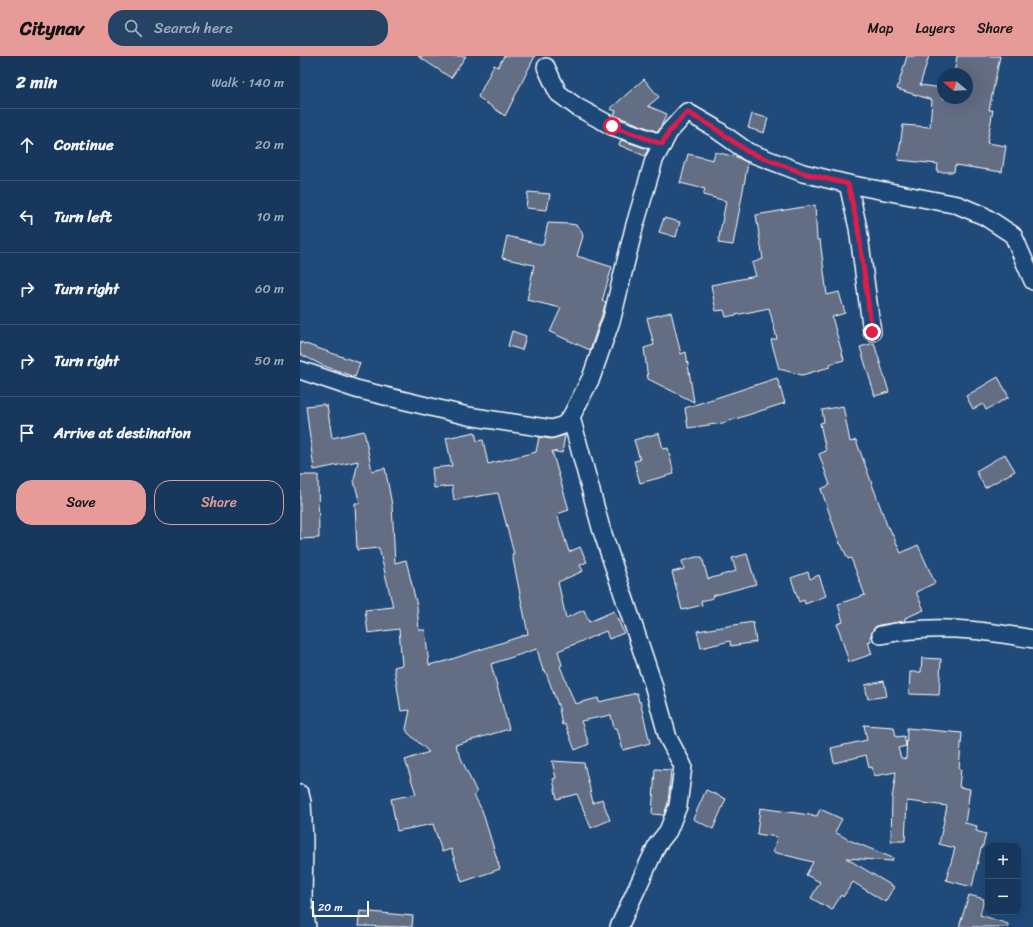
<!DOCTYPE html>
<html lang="en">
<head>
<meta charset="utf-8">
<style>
	:root { --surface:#17385c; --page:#244365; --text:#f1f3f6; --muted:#9eacbb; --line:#365272; --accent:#e69b98 }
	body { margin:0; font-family:Sriracha,sans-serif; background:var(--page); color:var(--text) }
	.controls { position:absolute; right:12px; bottom:12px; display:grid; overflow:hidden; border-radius:8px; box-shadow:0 4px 16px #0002 }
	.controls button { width:36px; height:36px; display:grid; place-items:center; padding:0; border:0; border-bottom:1px solid var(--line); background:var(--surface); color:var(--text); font:20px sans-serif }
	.compass { position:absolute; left:637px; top:12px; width:36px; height:36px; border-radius:50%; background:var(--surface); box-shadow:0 4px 16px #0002; rotate:289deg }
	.scale { position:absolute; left:12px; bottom:10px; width:57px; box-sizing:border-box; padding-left:4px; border:2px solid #fff; border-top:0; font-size:11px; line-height:14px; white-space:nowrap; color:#fff; -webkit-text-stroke:3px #1f4a7a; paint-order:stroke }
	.stop { position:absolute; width:12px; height:12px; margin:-9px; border:3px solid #e11d48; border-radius:50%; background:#fff }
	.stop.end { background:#e11d48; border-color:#fff; box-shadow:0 1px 4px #0008 }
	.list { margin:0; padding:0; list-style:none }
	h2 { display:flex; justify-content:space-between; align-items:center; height:52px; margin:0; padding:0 16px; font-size:17px }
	h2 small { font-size:13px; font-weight:400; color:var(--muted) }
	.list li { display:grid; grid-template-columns:26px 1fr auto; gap:12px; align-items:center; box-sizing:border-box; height:72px; padding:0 16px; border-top:1px solid var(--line) }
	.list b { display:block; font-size:15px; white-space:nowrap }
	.list em { font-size:13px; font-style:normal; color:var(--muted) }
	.actions { display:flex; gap:8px; padding:12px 16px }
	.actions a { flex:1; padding:9px 0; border:1px solid var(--accent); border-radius:16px; text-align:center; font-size:14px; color:var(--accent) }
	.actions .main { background:var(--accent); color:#111 }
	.icon { flex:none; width:22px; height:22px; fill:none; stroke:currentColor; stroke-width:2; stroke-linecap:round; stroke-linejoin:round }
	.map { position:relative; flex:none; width:733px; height:871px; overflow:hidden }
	header { display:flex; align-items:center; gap:24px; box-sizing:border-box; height:56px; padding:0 20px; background:var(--accent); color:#111 }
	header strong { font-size:19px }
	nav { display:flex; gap:22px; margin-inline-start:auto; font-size:14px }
	.search { width:280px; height:36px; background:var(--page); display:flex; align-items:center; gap:10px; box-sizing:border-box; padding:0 14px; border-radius:16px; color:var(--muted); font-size:15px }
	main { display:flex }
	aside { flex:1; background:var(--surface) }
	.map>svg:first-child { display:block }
</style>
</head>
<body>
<header>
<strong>Citynav</strong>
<div class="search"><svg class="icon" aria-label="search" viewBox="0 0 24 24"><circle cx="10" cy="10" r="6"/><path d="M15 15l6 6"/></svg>Search here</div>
<nav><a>Map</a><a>Layers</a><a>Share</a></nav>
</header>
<main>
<aside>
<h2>2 min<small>Walk · 140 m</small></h2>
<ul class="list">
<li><svg class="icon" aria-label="ahead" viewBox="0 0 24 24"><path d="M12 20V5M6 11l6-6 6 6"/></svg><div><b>Continue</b></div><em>20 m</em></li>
<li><svg class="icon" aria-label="left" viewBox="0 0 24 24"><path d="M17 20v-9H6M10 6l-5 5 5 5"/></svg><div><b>Turn left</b></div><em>10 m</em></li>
<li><svg class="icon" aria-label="right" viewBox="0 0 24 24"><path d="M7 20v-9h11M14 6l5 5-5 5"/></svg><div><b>Turn right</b></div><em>60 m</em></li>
<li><svg class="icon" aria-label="right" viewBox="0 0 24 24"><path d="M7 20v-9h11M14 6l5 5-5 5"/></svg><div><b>Turn right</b></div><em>50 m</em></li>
<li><svg class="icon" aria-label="arrive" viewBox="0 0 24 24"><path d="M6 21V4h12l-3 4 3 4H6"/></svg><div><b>Arrive at destination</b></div></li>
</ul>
<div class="actions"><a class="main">Save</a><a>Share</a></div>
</aside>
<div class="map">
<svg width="733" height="871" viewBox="0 0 733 871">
	<rect width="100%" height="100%" fill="#1f4a7a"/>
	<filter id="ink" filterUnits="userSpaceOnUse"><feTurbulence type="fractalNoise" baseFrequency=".025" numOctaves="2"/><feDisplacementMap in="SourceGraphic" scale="8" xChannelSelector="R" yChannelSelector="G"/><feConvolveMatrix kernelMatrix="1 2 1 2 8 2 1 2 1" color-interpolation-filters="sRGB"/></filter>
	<g filter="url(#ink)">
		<g fill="#636d83" stroke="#fff">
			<path d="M 118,0 L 166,0 L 151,22 Z"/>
			<path d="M 204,0 L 235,0 L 205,60 L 178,41 L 194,9 L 198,11 Z"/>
			<path d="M 607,0 L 629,0 L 620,29 L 643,32 L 643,42 L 667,42 L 667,18 L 654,18 L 657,0 L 700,0 L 689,54 L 693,54 L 687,87 L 706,90 L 702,116 L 655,109 L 654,116 L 637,116 L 638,108 L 598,104 L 603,69 L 630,71 L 632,44 L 597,33 Z"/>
			<path d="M 344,23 L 359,41 L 348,50 L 367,58 L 358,76 L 314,59 L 316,55 L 310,53 Z"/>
			<path d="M 452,58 L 468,62 L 464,77 L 448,72 Z"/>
			<path d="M 321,84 L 348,93 L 345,100 L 319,89 Z"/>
			<path d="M 415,96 L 437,101 L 448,107 L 433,189 L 418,187 L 426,145 L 403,139 L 405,133 L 380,127 L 388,98 L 413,104 Z"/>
			<path d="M 228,136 L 250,138 L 247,154 L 226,152 Z"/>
			<path d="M 515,149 L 517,184 L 520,184 L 527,239 L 539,236 L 545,257 L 532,261 L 544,304 L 530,308 L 530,311 L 502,319 L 479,313 L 471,284 L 477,283 L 469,252 L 426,261 L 424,254 L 416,255 L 411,229 L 456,220 L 452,207 L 463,203 L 456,159 Z"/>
			<path d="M 364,162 L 380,166 L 376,181 L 359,176 Z"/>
			<path d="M 248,167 L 270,168 L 276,169 L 281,174 L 283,180 L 277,200 L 312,211 L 302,245 L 306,246 L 302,259 L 290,294 L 250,276 L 261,252 L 227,244 L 234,209 L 202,202 L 207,180 L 243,189 Z"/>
			<path d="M 371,256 L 381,298 L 386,296 L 394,346 L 348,323 L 344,292 L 354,289 L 347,262 Z"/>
			<path d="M 212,275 L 226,280 L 222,294 L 208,290 Z"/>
			<path d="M 0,286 L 60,307 L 55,321 L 24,310 L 0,298 Z"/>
			<path d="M 574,287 L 589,336 L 575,340 L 560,291 Z"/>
			<path d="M 698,321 L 709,341 L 686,354 L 683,348 L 673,353 L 666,340 Z"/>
			<path d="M 477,322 L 485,347 L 423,367 L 388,372 L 385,352 Z"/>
			<path d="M 24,348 L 24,350 L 27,349 L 32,382 L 64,375 L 72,415 L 85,412 L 92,449 L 95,507 L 106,504 L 117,550 L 119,574 L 125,574 L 129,609 L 140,606 L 140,607 L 228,578 L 212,498 L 214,498 L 198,437 L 154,444 L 152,430 L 134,432 L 132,412 L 152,410 L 146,382 L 175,376 L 177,385 L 183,384 L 188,408 L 236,396 L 239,381 L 251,383 L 265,379 L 262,397 L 252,395 L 269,454 L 257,458 L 269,496 L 280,491 L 287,506 L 280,509 L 283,515 L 258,526 L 266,562 L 284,554 L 289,566 L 314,555 L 324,577 L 309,583 L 306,575 L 258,595 L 262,609 L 260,610 L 275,648 L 298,642 L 299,646 L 337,637 L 339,646 L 340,645 L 350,687 L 323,694 L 317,672 L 314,672 L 311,659 L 281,665 L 289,688 L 275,694 L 265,668 L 262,669 L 259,652 L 245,614 L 243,615 L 237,593 L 191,608 L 209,673 L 155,689 L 177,737 L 174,739 L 182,754 L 200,813 L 162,826 L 151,793 L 142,796 L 133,768 L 97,775 L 91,743 L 116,738 L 105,704 L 129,696 L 108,677 L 106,673 L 110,654 L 101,655 L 94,611 L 102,609 L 99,573 L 68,577 L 65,554 L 93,551 L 79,492 L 57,494 L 55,447 L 60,447 L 54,425 L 58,405 L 14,414 L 6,350 Z"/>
			<path d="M 543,350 L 550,386 L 556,384 L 588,472 L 589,471 L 601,497 L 618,489 L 635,527 L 616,536 L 624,554 L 605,562 L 605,565 L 579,569 L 575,571 L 570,581 L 571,585 L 568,586 L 572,598 L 549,606 L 537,568 L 543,566 L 538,548 L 565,539 L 551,502 L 548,503 L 541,488 L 540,488 L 521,433 L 530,429 L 519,398 L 526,395 L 520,367 L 524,366 L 522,354 Z"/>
			<path d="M 359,377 L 363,393 L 368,392 L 374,418 L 340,427 L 334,405 L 340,404 L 334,384 Z"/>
			<path d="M 705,398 L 715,415 L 685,432 L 676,415 Z"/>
			<path d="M 0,419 L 18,419 L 19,482 L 0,483 Z"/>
			<path d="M 447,498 L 456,528 L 412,540 L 413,542 L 401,545 L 402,549 L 382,554 L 372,516 L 384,513 L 382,505 L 396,501 L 402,501 L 408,523 L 436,515 L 432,502 Z"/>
			<path d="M 508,516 L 510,523 L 519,519 L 526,540 L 505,548 L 504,544 L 499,546 L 491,522 Z"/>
			<path d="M 453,566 L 456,586 L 431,590 L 430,585 L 401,592 L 397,575 Z"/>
			<path d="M 622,602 L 641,603 L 639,639 L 609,638 L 610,616 L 621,616 Z"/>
			<path d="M 584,625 L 587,640 L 568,643 L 565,629 Z"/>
			<path d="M 564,669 L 594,671 L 596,681 L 604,680 L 606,690 L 598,692 L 601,702 L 606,703 L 607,672 L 662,677 L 659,713 L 661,713 L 659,731 L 670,733 L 665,767 L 677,770 L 676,775 L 686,778 L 682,793 L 681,792 L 672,831 L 646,824 L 655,792 L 639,788 L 647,750 L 607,745 L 605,785 L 591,785 L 592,743 L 596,716 L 574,720 L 572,711 L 569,712 L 566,699 L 534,707 L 531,692 L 567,684 Z"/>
			<path d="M 252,705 L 284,707 L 293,747 L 302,743 L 310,764 L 291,772 L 277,738 L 257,743 L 253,723 L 256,722 Z"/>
			<path d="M 355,713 L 371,714 L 368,747 L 364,759 L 352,758 Z"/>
			<path d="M 406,734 L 426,743 L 413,773 L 393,763 Z"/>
			<path d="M 460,752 L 517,760 L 520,753 L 542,763 L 535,776 L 549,784 L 593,802 L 592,805 L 546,802 L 594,831 L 585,846 L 553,826 L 543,841 L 541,839 L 532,854 L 511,842 L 520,826 L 506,819 L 513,806 L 473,796 L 477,781 L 457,778 Z"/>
			<path d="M 669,839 L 684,843 L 680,859 L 708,868 L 708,871 L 659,871 Z"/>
			<path d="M 60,855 L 113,860 L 112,871 L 58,870 Z"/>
		</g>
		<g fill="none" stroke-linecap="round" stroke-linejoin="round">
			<g stroke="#fff" stroke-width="20">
				<g id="street">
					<path d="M 246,11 L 258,37 L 277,51 L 312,70 L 363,88"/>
					<path d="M 548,128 L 558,172 L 572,276"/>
					<path d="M 0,314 L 56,333 L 168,360 L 252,373 L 264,369 L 271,361 L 291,322 L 312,262 L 334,172 L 354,104 L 369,76 L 387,56 L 413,71 L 448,96 L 503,117 L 548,128 L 658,149 L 684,160 L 713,179 L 733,225"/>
					<path d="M 271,361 L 301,472 L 353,628 L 368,682 L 383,710 L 378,750 L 368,775 L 357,789 L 319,871"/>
					<path d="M 581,579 C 631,567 682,574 733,583"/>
					<path d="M 0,738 L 2,746 L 4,783 L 3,846 L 7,871"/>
				</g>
			</g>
			<use href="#street" stroke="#1f4a7a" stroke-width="17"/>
		</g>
	</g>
	<g fill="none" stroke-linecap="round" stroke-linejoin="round" filter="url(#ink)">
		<path stroke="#e11d48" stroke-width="5" d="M 312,70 L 362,88 L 369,76 L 387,56 L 413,71 L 448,96 L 503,117 L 548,128 L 558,172 L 572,276"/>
	</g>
</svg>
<div class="controls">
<button>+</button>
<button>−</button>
</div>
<svg class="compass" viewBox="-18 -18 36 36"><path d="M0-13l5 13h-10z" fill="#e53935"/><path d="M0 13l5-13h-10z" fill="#9eacbb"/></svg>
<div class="scale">20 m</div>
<div class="stop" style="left:312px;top:70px"></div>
<div class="stop end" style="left:572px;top:276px"></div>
</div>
</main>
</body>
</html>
